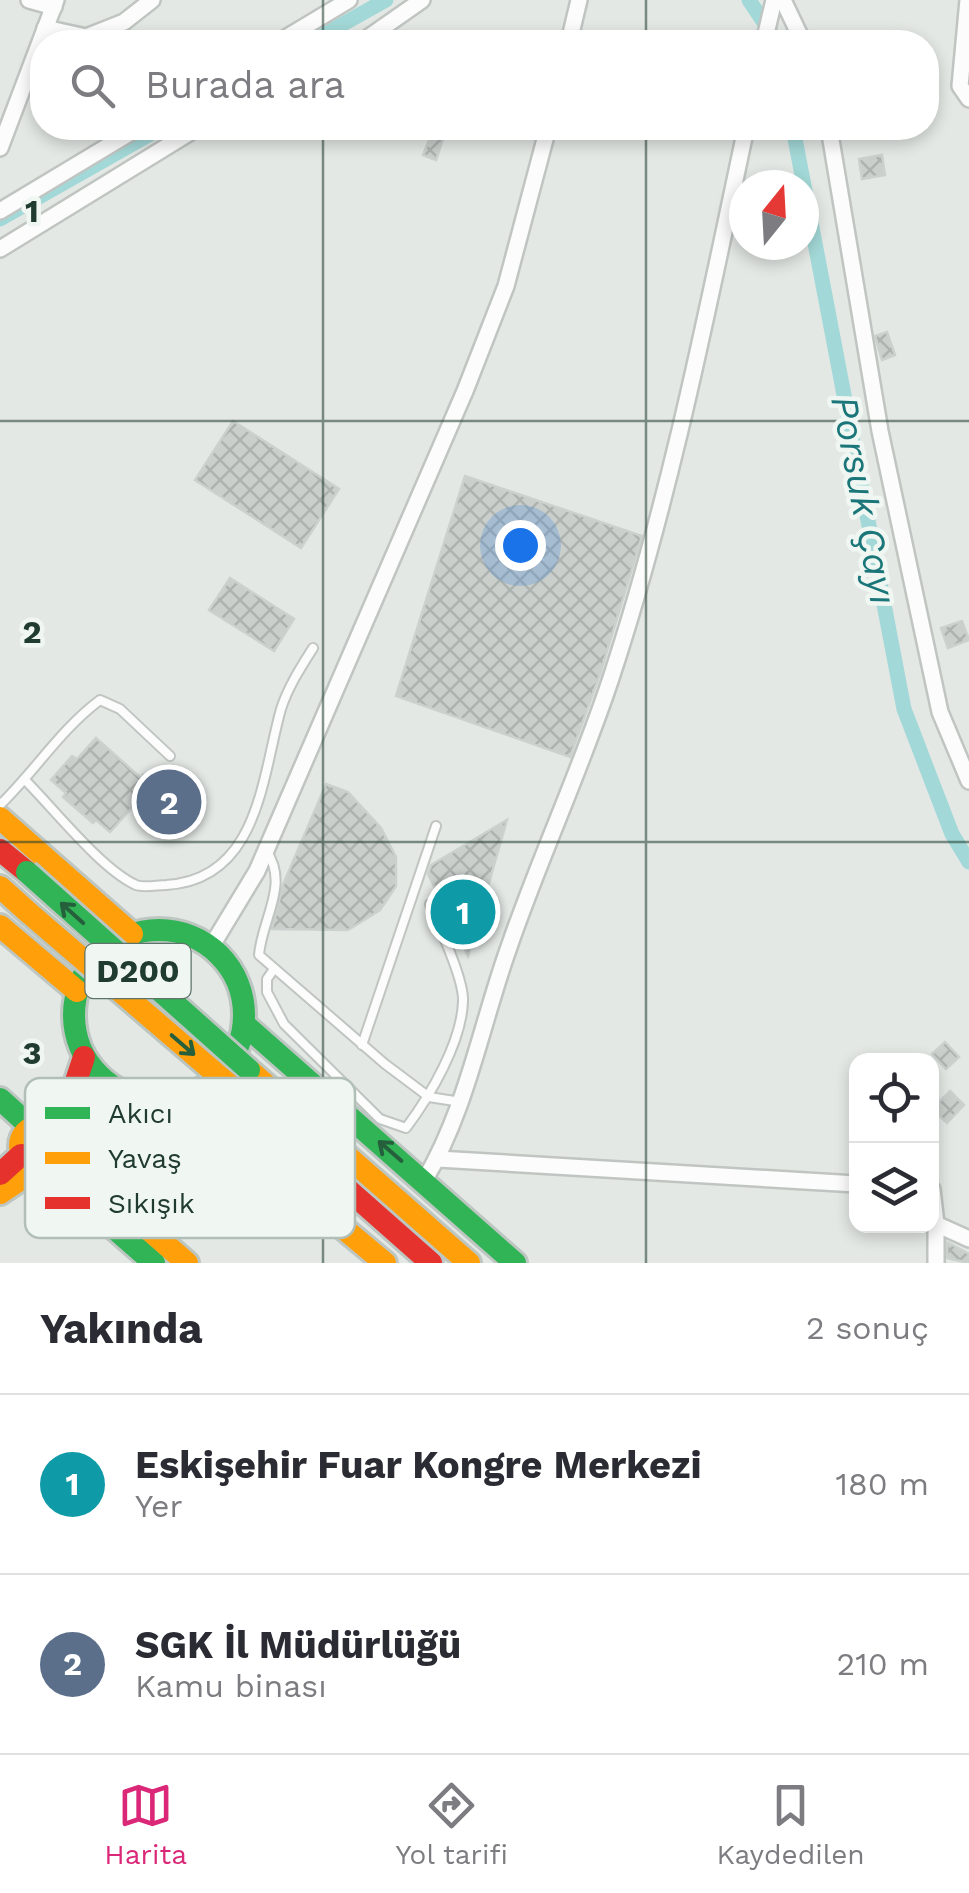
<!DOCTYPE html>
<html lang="tr">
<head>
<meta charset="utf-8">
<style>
	:root { --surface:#fff; --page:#f7f7f7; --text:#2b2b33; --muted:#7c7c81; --line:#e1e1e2; --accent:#db2777 }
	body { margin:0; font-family:"Work Sans",sans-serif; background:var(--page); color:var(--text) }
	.controls { position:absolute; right:30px; bottom:30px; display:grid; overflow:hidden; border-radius:20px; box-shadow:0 5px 15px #0003 }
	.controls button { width:90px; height:90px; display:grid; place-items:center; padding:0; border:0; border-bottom:2px solid var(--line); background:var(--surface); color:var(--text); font:50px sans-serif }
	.compass { position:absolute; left:729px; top:170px; width:90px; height:90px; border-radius:50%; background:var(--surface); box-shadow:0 5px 15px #0003; rotate:18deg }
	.you { position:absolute; left:520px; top:545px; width:35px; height:35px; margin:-25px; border:8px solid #fff; border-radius:50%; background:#1a73e8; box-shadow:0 0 0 15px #1a73e833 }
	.badge { display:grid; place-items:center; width:65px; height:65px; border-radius:50%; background:var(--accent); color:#fff; font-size:32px; font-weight:700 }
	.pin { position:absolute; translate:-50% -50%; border:5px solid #fff; box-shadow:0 2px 10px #0006 }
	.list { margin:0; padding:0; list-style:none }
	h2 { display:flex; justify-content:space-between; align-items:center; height:130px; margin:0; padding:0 40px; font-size:42px }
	h2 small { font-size:32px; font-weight:400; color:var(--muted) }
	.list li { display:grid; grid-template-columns:65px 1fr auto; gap:30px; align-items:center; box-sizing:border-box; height:180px; padding:0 40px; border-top:2px solid var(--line) }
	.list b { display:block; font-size:38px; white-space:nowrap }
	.list p { margin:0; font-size:32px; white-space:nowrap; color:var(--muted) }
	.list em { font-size:32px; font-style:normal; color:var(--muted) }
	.icon { flex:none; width:55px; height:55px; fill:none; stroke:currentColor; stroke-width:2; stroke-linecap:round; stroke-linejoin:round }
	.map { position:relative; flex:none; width:969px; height:1263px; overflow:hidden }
	.search { position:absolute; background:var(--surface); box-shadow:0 5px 15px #0003; left:30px; right:30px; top:30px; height:110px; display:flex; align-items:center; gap:25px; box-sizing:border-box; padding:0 35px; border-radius:40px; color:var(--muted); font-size:38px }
	.sheet { height:490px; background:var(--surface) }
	nav { display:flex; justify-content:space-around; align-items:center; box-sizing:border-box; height:140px; border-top:2px solid var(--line); background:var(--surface); font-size:28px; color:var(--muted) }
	nav a { display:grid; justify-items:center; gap:5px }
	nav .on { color:var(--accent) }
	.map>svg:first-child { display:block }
</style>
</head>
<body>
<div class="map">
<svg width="969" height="1263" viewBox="0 0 969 1263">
	<defs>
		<pattern id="building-cross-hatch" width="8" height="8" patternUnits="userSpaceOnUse" patternTransform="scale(2.5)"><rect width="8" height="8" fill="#cacfcc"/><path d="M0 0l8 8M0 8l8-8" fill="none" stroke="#adb3b0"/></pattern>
	</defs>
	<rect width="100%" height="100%" fill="#e3e8e5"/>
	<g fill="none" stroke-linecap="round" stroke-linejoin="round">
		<g stroke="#a2d8d7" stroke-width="15">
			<path d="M 749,0 L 777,42"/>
			<path d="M 311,42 L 386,0"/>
			<path d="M 793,128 L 904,709 L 952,834 L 969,862"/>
			<path d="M 0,219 L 161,128"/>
		</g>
	</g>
	<g fill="url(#building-cross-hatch)" stroke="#cbd1ce" stroke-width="2.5">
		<path d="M 431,135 L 443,139 L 436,160 L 423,155 Z"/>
		<path d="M 882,155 L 885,175 L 862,179 L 859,159 Z"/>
		<path d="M 887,332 L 895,355 L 882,360 L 875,336 Z"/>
		<path d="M 233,421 L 339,489 L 301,548 L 195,480 Z"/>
		<path d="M 465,476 L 642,536 L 600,674 L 570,757 L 396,696 Z"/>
		<path d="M 230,578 L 294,619 L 274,651 L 209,610 Z"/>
		<path d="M 962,621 L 969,640 L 948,648 L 941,628 Z"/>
		<path d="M 96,738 L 141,778 L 143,775 L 153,784 L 110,832 L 96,820 L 93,823 L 63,797 L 66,793 L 51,780 L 72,756 L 77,759 Z"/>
		<path d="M 326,784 L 348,792 L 381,828 L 396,857 L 396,886 L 380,910 L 348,930 L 272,929 L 283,885 Z"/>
		<path d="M 507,820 L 468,956 L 428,874 L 431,865 Z"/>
		<path d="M 945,1042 L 959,1057 L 946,1069 L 932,1054 Z"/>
		<path d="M 950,1091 L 964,1105 L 947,1123 L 932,1109 Z"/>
		<path d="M 947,1242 L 969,1254 L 969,1263 L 947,1258 Z"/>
	</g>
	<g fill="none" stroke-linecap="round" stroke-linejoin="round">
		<g stroke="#c0c5c2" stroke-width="12">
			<g id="lane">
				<path d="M 25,780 C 54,809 101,869 136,885 C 144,888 157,885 166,885 C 259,880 262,776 281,709 C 288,687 301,667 313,648"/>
				<path d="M 0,805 C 35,771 61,729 100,700 L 120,709 L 170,756"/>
				<path d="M 266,850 C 290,885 262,918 259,955 L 385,1064 L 429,1097 L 461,1102"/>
				<path d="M 274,969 L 267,979 L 267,992 L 284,1024 L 380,1119 L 406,1128 C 430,1096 462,1042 463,1001 C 464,979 439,927 430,904"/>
				<path d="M 362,1045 L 436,826"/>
			</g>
		</g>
		<g stroke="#c0c5c2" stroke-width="20">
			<g id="street">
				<path d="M 29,0 L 54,7"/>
				<path d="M 783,0 L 803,42"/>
				<path d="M 968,0 L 960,86 L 969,99"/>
				<path d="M 45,28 L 86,37 L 124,22 L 152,0"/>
				<path d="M 279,42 L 349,0"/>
				<path d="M 362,42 L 422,0"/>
				<path d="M 569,42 L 579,0"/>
				<path d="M 764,42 L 774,0"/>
				<path d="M 829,128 L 880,431 L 940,712 L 969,781"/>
				<path d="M 0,148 L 56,0"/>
				<path d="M 0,211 L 138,128"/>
				<path d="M 0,249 L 197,128"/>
				<path d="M 211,947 L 257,871 L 465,391 L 506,286 L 548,128"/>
				<path d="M 438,1159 L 856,1184"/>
				<path d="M 424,1181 C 467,1109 481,1025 509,947 C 540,857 581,769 611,678 C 670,499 707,312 746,128"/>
				<path d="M 932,1189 L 936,1224 L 969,1239"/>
				<path d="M 936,1263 L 936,1224"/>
			</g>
		</g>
		<g stroke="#bec6c2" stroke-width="28">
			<g id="fast">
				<circle cx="159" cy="1015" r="85"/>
				<path d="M 245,1025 L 515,1263"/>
				<path d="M 0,1099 L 32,1128"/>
				<path d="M 44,1167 L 154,1263"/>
			</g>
		</g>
		<g stroke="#bec6c2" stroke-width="28">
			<g id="slow">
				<path d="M 0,818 L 132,934"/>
				<path d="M 0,887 L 29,913"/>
				<path d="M 0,926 L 77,991"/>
				<path d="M 249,1070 L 469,1263"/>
				<path d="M 186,1097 L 385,1263"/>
				<circle cx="40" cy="1146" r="20"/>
				<path d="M 60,1142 L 95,1106 L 119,1091"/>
				<path d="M 60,1152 L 187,1263"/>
				<path d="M 0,1193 L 39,1167"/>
			</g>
		</g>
		<g stroke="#bec6c2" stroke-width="28">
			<g id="jam">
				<path d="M 0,850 L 27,872"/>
				<path d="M 242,1096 L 431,1263"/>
				<path d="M 43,1126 L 71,1096 L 84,1057"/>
				<path d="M 0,1174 L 21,1155"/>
			</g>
		</g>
		<use href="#lane" stroke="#fbfcfb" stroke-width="8"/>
		<use href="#street" stroke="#fbfcfb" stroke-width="15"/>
		<use href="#fast" stroke="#30b455" stroke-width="22"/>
		<use href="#slow" stroke="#ff9f0a" stroke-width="22"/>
		<use href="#jam" stroke="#e5322d" stroke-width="22"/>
		<g stroke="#bbc5c0" stroke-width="28" stroke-linecap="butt">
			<path id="fast-bridge" d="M 27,872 L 249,1070"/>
		</g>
		<g stroke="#bbc5c0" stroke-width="28" stroke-linecap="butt">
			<path id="slow-bridge" d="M 29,913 L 242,1096"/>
		</g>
		<use href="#fast-bridge" stroke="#30b455" stroke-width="22"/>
		<use href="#slow-bridge" stroke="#ff9f0a" stroke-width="22"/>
	</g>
	<defs><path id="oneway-shaft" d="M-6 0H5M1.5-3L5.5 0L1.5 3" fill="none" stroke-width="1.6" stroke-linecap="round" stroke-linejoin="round" transform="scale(2.5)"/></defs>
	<g stroke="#255f3b">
		<use href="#oneway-shaft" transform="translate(72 913) rotate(-138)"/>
		<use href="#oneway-shaft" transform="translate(183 1045) rotate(41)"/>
		<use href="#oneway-shaft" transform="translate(390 1151) rotate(-139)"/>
	</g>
	<path fill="none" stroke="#203b30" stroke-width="2.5" stroke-opacity="0.55" d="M 323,0 L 323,42M 646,0 L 646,42M 323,128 L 323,1263M 646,128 L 646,1263M 0,421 L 969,421M 0,842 L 969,842"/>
	<g text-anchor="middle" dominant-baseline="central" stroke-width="9" stroke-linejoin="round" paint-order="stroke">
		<rect fill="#f0f7f3" stroke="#5e736a" stroke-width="2.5" x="85.5" y="944" width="105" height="54" rx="8"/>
		<g font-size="32" font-weight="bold" fill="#203b30">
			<text x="138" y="971">D200</text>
		</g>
		<g font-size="38" font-style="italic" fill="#1a7678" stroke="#f0f7f3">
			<text transform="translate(864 500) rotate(79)">Porsuk Çayı</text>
		</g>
	</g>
	<rect x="25" y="1078" width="330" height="160" rx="15" fill="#f0f7f3" stroke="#b2bfb8" stroke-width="2.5"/>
	<rect x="45" y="1107" width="45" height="12" fill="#30b455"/>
	<rect x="45" y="1152" width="45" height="12" fill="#ff9f0a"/>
	<rect x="45" y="1197" width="45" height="12" fill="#e5322d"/>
	<g font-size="28" fill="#203b30">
		<text x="108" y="1123">Akıcı</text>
		<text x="108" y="1168">Yavaş</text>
		<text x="108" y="1213">Sıkışık</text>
	</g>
	<g font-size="32" text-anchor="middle" font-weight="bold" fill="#203b30" stroke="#f0f7f3" stroke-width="9" stroke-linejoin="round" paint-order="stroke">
		<text x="32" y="222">1</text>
		<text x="32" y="643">2</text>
		<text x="32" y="1064">3</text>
	</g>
</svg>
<div class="controls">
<button><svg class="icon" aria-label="locate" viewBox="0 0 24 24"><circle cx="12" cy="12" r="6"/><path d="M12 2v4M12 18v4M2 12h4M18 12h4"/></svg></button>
<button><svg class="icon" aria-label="layers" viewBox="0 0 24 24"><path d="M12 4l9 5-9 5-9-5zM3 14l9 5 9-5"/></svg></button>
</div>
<svg class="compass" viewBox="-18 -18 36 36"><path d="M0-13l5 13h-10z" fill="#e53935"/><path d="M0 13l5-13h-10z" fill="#7c7c81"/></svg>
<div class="you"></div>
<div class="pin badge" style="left:463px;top:912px;background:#0f9aa8">1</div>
<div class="pin badge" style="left:169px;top:802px;background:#5c6f8a">2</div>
<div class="search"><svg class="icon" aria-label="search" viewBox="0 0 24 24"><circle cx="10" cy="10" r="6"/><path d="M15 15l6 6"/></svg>Burada ara</div>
</div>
<section class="sheet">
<h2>Yakında<small>2 sonuç</small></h2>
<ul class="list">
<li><span class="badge" style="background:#0f9aa8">1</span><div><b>Eskişehir Fuar Kongre Merkezi</b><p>Yer</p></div><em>180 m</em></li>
<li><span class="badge" style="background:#5c6f8a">2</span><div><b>SGK İl Müdürlüğü</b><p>Kamu binası</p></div><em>210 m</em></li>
</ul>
</section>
<nav>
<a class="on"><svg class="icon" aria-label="map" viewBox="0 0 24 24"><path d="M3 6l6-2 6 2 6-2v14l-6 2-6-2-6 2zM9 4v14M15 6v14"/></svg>Harita</a>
<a><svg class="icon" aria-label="directions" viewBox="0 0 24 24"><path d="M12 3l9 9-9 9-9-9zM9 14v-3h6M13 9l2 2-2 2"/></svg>Yol tarifi</a>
<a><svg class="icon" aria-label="saved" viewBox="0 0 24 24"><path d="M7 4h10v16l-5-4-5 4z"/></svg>Kaydedilen</a>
</nav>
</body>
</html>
